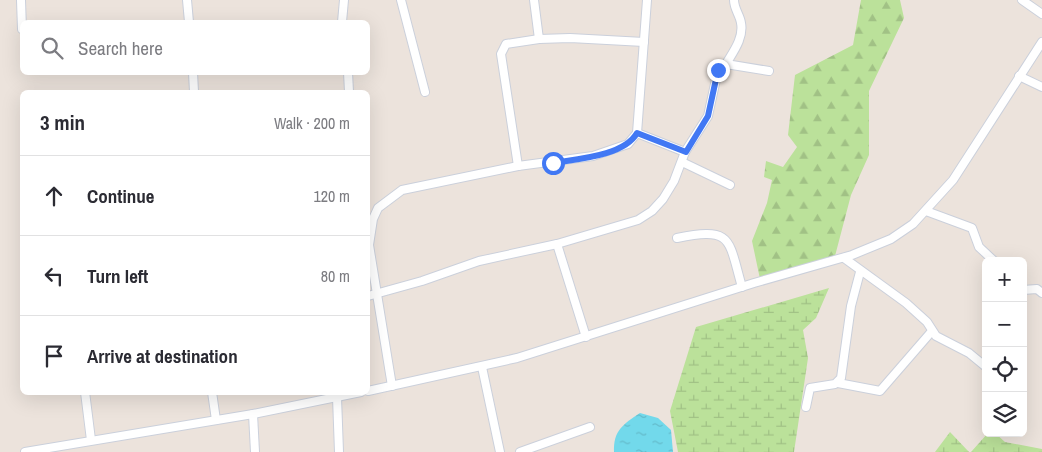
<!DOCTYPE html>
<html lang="en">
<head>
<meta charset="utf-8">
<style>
	:root { --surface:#fff; --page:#f2f2f3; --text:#2b2b33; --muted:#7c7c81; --line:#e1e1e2 }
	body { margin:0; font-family:"Archivo Narrow",sans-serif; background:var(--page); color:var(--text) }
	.controls { position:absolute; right:15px; bottom:15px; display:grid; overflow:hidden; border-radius:8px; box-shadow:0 5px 20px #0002 }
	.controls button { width:45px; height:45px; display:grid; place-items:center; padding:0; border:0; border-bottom:1px solid var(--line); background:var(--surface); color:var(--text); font:25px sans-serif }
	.stop { position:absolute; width:15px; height:15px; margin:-11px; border:4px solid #4178f4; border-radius:50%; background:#fff }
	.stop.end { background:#4178f4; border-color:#fff; box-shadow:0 1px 5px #0008 }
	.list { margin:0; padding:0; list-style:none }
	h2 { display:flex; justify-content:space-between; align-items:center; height:65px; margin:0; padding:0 20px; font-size:21px }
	h2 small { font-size:16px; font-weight:400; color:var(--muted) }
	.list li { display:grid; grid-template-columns:32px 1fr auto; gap:15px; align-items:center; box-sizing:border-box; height:80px; padding:0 20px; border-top:1px solid var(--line) }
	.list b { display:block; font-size:19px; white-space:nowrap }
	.list em { font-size:16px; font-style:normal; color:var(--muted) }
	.icon { flex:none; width:28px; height:28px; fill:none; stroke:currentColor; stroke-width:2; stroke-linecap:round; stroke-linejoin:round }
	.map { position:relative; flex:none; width:1042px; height:452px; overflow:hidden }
	.search { position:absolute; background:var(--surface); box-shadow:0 5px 20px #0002; left:20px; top:20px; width:350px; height:55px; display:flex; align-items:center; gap:12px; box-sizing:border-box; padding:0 18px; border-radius:8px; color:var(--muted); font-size:19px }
	.panel { position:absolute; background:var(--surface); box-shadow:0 5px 20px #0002; left:20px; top:90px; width:350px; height:305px; border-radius:8px }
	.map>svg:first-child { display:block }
</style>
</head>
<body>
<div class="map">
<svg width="1042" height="452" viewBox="0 0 1042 452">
	<defs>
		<pattern id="forest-firs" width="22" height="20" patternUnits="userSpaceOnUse" patternTransform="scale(1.25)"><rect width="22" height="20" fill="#bbe19a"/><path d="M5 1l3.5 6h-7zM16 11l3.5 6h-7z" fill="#a1c185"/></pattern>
		<pattern id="wetland-marsh" width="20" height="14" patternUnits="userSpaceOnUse" patternTransform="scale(1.25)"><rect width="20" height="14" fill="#bbe19a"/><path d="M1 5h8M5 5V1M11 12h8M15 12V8" fill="none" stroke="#a1c185"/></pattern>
		<pattern id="water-ripples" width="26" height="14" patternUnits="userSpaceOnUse" patternTransform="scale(1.25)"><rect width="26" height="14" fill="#72d9eb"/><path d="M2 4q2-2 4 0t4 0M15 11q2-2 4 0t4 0" fill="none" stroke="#63baca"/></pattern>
	</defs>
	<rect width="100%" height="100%" fill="#ece3dc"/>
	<path fill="url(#forest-firs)" d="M 861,0 L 900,0 L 904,18 L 869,91 L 869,155 L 851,195 L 835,256 L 760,279 L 752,241 L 767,203 L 772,180 L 764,177 L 766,161 L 783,167 L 797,147 L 788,135 L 795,75 L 853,45 Z"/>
	<g fill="url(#wetland-marsh)">
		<path d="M 829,288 L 816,318 L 803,330 L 808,358 L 794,452 L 678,452 L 670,411 L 696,327 Z"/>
		<path d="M 950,432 L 969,452 L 935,452 Z"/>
		<path d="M 988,433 L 995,433 L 1005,442 L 1042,449 L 1042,452 L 971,452 Z"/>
	</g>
	<path fill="url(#water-ripples)" d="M 640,413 L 658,418 L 671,430 L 673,452 L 614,452 C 613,431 623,424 640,413 Z"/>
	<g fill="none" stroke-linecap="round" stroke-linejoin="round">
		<g stroke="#cbd0db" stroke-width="10">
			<g id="minor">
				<path d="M 21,0 L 22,29"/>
				<path d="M 187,0 L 189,22"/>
				<path d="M 401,0 L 425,92"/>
				<path d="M 534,0 L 539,39 L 570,38 L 644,42"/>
				<path d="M 1022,0 L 1042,14"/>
				<path d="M 342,22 L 344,0"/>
				<path d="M 726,64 C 733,52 744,38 741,23 C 740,15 734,9 734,0"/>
				<path d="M 193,72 L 194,92"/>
				<path d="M 348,72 L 349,92"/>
				<path d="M 1019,76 L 1042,87"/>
				<path d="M 637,133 L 685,152"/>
				<path d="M 682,162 L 730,185"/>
				<path d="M 518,166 L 501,54 L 506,44 L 539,39"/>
				<path d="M 926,211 L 972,228 L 979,247 L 994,261"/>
				<path d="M 677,238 C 733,227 728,238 742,287"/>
				<path d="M 557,244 L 586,337"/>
				<path d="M 844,258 L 906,303 L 927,322 L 936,336 L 969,353 L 986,367"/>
				<path d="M 1023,290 L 1037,289 L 1042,293"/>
				<path d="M 368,296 L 422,281 L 479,261 L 557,244 L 638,220 L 652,211 L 663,199 L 674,181 L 685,152 L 708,116 L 718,70 L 726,64 L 769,71"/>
				<path d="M 482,367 L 500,452"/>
				<path d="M 838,383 L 880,391 L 932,331"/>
				<path d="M 392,386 L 369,245 L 373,219 L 378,208 L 402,190 L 518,166 L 593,156 L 628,144 L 637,133 L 647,0"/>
				<path d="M 368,391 L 517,358 L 754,283 L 852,255 L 891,239 L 913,224 L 953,180 L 1042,42"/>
				<path d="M 85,392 L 91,440"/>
				<path d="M 212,392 L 216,420"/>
				<path d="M 337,397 L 339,452"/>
				<path d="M 806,407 L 810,388 L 835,384 L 841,378 L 851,306 L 860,272"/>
				<path d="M 253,414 L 255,452"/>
				<path d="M 25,452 L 253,414 L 361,392"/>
				<path d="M 520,452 L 590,427"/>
			</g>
		</g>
		<use href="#minor" stroke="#fff" stroke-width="8"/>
	</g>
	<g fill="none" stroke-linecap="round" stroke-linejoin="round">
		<path stroke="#4178f4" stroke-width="6" d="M 553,163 C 577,159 624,156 637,133 L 686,152 L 708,116 L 718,70"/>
	</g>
</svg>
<div class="controls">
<button>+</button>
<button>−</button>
<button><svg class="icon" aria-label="locate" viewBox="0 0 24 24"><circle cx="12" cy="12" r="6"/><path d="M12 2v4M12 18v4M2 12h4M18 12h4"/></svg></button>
<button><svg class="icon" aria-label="layers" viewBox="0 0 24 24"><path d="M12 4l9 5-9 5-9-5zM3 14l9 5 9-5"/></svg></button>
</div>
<div class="stop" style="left:553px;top:163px"></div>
<div class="stop end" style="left:718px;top:70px"></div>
<div class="search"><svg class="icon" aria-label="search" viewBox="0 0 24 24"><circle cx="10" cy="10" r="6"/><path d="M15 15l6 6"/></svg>Search here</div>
<section class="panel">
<h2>3 min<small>Walk · 200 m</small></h2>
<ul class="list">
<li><svg class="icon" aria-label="ahead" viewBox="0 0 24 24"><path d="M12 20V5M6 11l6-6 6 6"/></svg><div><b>Continue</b></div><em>120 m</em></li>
<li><svg class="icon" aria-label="left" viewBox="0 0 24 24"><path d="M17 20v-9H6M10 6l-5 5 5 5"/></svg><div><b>Turn left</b></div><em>80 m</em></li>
<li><svg class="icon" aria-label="arrive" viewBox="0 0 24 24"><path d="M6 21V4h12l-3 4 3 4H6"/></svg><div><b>Arrive at destination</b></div></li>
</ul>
</section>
</div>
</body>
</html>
